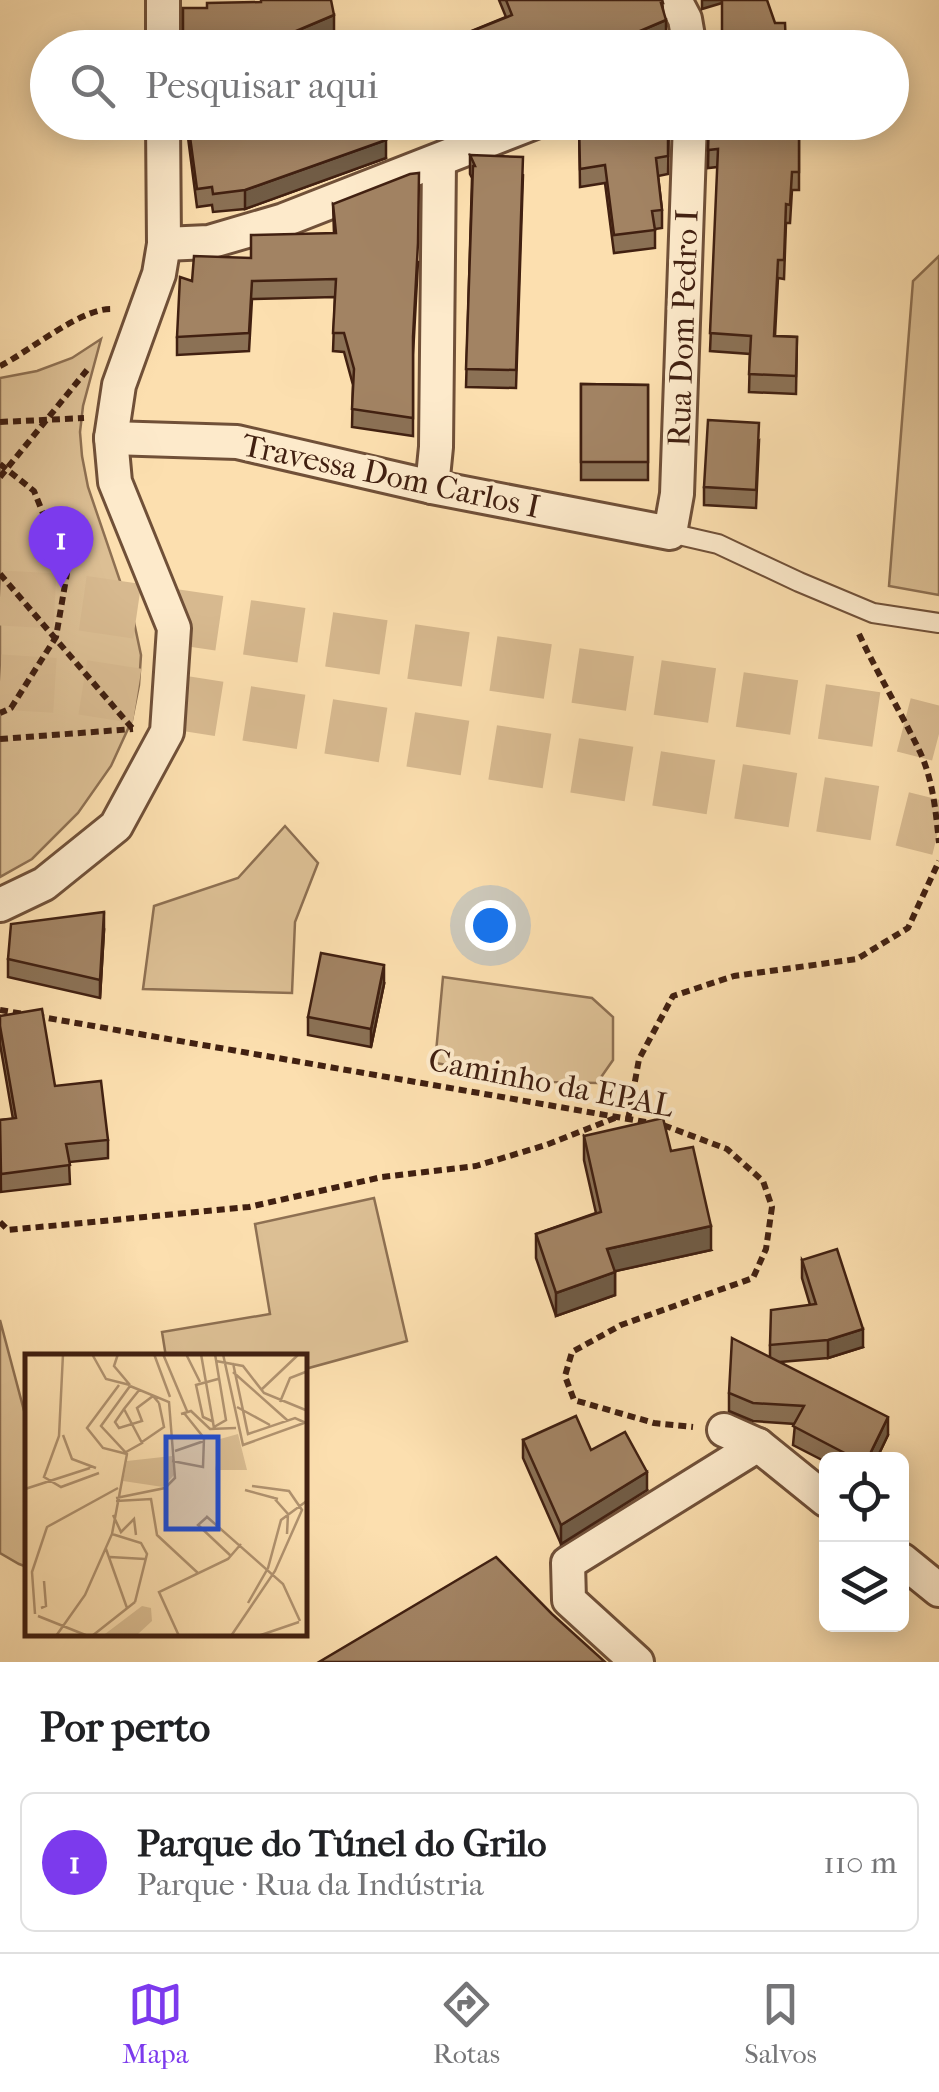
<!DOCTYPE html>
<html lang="pt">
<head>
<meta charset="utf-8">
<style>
	:root { --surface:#fff; --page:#f6f6f6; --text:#202124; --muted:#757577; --line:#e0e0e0; --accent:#7c3aed }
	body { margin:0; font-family:"IM FELL French Canon",serif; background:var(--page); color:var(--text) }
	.controls { position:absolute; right:30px; bottom:30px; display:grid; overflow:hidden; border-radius:15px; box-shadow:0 5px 25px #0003 }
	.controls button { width:90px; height:90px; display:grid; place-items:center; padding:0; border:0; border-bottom:2px solid var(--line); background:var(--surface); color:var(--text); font:50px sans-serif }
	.you { position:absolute; left:490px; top:925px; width:35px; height:35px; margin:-25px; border:8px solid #fff; border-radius:50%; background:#1a73e8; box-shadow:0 0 0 15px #1a73e833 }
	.badge { display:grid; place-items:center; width:65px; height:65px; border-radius:50%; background:var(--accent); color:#fff; font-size:32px; font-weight:700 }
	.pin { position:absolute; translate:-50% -82px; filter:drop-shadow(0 2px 5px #0008) }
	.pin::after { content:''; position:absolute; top:52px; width:35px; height:30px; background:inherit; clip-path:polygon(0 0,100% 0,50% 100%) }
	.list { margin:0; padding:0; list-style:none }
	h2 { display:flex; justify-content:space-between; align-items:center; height:130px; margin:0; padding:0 40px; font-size:42px }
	h2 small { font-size:32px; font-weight:400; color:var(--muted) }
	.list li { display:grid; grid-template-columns:65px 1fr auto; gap:30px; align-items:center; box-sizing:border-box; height:140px; margin:0 20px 20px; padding:0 20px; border:2px solid var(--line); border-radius:15px }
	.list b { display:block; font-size:38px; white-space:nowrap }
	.list p { margin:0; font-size:32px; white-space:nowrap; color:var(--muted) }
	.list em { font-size:32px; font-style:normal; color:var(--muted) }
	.icon { flex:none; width:55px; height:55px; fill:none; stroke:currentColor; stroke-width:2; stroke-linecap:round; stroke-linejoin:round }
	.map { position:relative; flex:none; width:939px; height:1662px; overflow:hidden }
	.search { position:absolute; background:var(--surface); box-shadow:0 5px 25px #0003; left:30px; right:30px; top:30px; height:110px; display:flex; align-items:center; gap:25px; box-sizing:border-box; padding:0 35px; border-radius:55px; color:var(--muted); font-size:38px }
	.sheet { height:290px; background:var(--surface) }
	nav { display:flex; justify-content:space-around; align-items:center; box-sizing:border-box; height:140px; border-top:2px solid var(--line); background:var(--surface); font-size:28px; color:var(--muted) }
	nav a { display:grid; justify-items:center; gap:5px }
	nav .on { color:var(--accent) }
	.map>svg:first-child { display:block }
</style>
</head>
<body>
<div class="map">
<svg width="939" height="1662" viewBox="0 0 939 1662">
	<rect width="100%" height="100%" fill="#fcdfaf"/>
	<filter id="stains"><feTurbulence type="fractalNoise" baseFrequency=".002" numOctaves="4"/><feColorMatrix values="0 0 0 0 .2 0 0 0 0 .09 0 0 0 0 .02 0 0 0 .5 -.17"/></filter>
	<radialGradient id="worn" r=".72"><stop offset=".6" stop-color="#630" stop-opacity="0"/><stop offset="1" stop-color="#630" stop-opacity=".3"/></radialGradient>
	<g fill="#dcbf94" stroke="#8e7052" stroke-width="2.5">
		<path d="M 939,256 L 939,595 L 889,586 L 913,281 Z"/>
		<path d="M 101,339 L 83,406 L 80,432 L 82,456 L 88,487 L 134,622 L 141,655 L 139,685 L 132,720 L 111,766 L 78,813 L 32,859 L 0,877 L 0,378 L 37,371 L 72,358 Z"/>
		<path d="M 285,826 L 318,863 L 295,922 L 292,993 L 143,989 L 154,906 L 238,878 Z"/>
		<path d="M 443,977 L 592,998 L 613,1017 L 613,1060 L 597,1083 L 553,1082 L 435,1063 Z"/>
		<path d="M 374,1198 L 407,1341 L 305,1369 L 305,1357 L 166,1357 L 162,1332 L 270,1314 L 255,1224 Z"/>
		<path d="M 0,1320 L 27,1422 L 27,1567 L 19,1564 L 0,1553 Z"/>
	</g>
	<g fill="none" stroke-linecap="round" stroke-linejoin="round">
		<g stroke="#d7b98f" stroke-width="55" stroke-dasharray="55 28" stroke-linecap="butt">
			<path d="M 0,598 L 74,602 L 893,722 L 939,734"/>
			<path d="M 0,682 L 81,687 L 887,815 L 939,828"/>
		</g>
		<g stroke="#705038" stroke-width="22">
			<path id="lane" d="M 670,533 L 718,544 L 799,582 L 873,613 L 939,623"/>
		</g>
		<g stroke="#705038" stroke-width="38">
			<g id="street">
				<path d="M 163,0 L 163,48"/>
				<path d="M 675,0 L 685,19 L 690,48"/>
				<path d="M 164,244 L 209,242 L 284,220 L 535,122"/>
				<path d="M 111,438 L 237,442 L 432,487 L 670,533 L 677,494 L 690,122"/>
				<path d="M 432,487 L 436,447 L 439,161"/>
				<path d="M 0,905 L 44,884 L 116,826 L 167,732 L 174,628 L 115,482 L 111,438 L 119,385 L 159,274 L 164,244 L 163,122"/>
				<path d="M 724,1430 L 758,1445 L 826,1500"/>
				<path d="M 902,1560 L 939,1590"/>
				<path d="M 637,1662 L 569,1600 L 568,1563 L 758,1445"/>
			</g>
		</g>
		<g stroke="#412011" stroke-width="6" stroke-dasharray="8 5" stroke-linecap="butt">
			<path d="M 0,366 C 30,351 82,307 113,309"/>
			<path d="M 0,422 L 84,418"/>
			<path d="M 0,464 L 34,491 L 67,573 L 56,637 L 11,708 L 0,713"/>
			<path d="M 0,477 L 87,370"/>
			<path d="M 0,574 L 132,728"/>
			<path d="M 859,634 C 878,675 901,712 920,752 C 933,780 936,813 939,843"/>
			<path d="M 0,739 L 133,729"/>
			<path d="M 0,1010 L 24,1014"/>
			<path d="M 36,1016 L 663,1125 L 727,1149 L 763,1181 L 772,1207 L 766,1249 L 753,1278 L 621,1325 L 572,1352 L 565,1376 L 574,1400 L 654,1423 L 693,1427"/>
			<path d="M 628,1120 L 639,1059 L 673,996 L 734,976 L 857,959 L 908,928 L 939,861"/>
			<path d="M 0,1222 L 8,1230 L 249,1207 L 382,1177 L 476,1166 L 546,1145 L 615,1118"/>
		</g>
		<use href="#lane" stroke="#fdeacb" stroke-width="18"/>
		<use href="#street" stroke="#fdeacb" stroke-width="32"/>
	</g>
	<g fill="#8b7155" stroke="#412011" stroke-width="2.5">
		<path d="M 499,0 L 662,0 L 666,39 L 644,48 L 430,48 L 506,17 Z"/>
		<path d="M 186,122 L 380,122 L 386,158 L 245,209 L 213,212 L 212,205 L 197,207 Z"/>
		<path d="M 579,122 L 669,122 L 668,174 L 658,176 L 662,210 L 662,228 L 655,229 L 655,248 L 614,253 L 605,183 L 580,187 Z"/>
		<path d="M 709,122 L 799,135 L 799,190 L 792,190 L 790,223 L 786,223 L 784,279 L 778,278 L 775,336 L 797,337 L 796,394 L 749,392 L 750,354 L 710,351 L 718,167 L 708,168 Z"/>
		<path d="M 470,155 L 523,175 L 516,388 L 466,387 L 472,178 L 470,174 Z"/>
		<path d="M 333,204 L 418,262 L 413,355 L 413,436 L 352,427 L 353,385 L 344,352 L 333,351 L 335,297 L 252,299 L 249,351 L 177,355 L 177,337 L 192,281 L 251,258 L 334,233 Z"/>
		<path d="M 581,384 L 648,385 L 648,480 L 581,480 Z"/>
		<path d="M 759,441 L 756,508 L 704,505 L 704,487 Z"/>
		<path d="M 104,930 L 100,998 L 8,977 L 8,959 Z"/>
		<path d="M 384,984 L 371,1047 L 308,1035 L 308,1017 Z"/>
		<path d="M 0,1016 L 55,1086 L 108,1140 L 108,1158 L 69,1162 L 70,1184 L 1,1192 L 0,1120 L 13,1119 L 0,1044 Z"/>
		<path d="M 584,1136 L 711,1250 L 615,1271 L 615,1295 L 556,1316 L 536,1258 L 536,1234 L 596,1213 L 584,1160 Z"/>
		<path d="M 802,1260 L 863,1347 L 828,1358 L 780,1362 L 888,1435 L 876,1460 L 826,1460 L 826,1462 L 793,1445 L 795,1424 L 753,1421 L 729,1411 L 729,1393 L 770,1357 L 770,1345 L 810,1305 L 802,1278 Z"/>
		<path d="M 523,1440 L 591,1450 L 647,1490 L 561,1544 L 523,1458 Z"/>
	</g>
	<g fill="#715c45" stroke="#412011" stroke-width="2.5">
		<path d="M 702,0 L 722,0 L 722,3 L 702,9 Z"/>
		<path d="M 334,15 L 334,33 L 300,48 L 256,48 Z"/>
		<path d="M 666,20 L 666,39 L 644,48 L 600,48 Z"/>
		<path d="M 386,140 L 386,158 L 245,209 L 245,190 Z"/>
		<path d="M 104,912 L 104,930 L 100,998 L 100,980 Z"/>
		<path d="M 384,965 L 384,984 L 371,1047 L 371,1029 Z"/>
		<path d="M 711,1226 L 711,1250 L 607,1273 L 607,1249 Z"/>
		<path d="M 615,1272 L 615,1295 L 556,1316 L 556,1293 Z"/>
		<path d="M 863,1329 L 863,1347 L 828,1358 L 828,1340 Z"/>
		<path d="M 888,1417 L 888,1435 L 876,1460 L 867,1460 Z"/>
		<path d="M 647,1472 L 647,1490 L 561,1544 L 561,1525 Z"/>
	</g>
	<g fill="#a28363" stroke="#412011" stroke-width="2.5">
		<path d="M 261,0 L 331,0 L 334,15 L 256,48 L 179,48 L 178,42 L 183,31 L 183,8 L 207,8 L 207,3 L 261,2 Z"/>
		<path d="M 506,0 L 662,0 L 663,3 L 661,3 L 666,20 L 600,48 L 430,48 L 512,15 Z"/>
		<path d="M 722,0 L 767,0 L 775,23 L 785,23 L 786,48 L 722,48 Z"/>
		<path d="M 188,122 L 380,122 L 386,140 L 245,190 L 213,194 L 212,187 L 197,189 Z"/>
		<path d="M 579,122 L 668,122 L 668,156 L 656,158 L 662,210 L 652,211 L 655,230 L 614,235 L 605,165 L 580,169 Z"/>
		<path d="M 709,122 L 793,122 L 792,135 L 799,135 L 799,172 L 792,172 L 790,205 L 786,204 L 784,260 L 778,260 L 774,336 L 797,337 L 796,376 L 749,374 L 751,336 L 710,333 L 718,149 L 708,150 Z"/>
		<path d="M 470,155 L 523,157 L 516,370 L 466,369 L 473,166 L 475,166 Z"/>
		<path d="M 419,173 L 418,243 L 413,337 L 413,418 L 352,409 L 354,369 L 344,333 L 333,333 L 336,279 L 252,281 L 249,333 L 177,337 L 180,277 L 192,281 L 194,256 L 251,258 L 251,235 L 336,233 L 333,204 L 410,174 Z"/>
		<path d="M 581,384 L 648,385 L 648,462 L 581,462 Z"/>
		<path d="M 708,420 L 759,423 L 756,490 L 704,487 Z"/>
		<path d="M 104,912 L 100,980 L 8,959 L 11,924 Z"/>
		<path d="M 321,953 L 384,965 L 371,1029 L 308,1017 Z"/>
		<path d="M 42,1009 L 55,1086 L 101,1081 L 108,1140 L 66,1144 L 70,1165 L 1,1174 L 0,1120 L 16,1118 L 0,1026 L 0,1016 Z"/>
		<path d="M 663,1118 L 671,1151 L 693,1147 L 711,1226 L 607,1249 L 615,1272 L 556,1293 L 536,1234 L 601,1212 L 584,1136 Z"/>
		<path d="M 837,1249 L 863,1329 L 828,1340 L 770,1345 L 771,1310 L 816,1304 L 802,1260 Z"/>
		<path d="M 732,1338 L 888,1417 L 867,1460 L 858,1460 L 793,1426 L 804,1406 L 753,1403 L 729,1393 Z"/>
		<path d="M 576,1416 L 591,1450 L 625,1432 L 647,1472 L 561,1525 L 523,1440 Z"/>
		<path d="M 496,1557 L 552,1614 L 605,1662 L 319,1662 Z"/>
	</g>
	<g text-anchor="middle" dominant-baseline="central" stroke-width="8" stroke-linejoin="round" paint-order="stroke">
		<g font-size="32" fill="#412011" stroke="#fdeacb">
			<text transform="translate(683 328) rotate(-88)">Rua Dom Pedro I</text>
			<text transform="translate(391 476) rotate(12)">Travessa Dom Carlos I</text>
			<text transform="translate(551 1083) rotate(11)">Caminho da EPAL</text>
		</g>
	</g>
	<g transform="translate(25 1354)">
		<rect width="282" height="282" fill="#fcdfaf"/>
		<path d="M 213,80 L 222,116 L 190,116 L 195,85 ZM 147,102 L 149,121 L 138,133 L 98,127 L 102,107 ZM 117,252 L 126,254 L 127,267 L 113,280 L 138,282 L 80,280 Z" fill="#dcbf94"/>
		<path fill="none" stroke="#b19370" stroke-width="2.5" d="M 38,0 L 34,82 L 19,123 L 36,133 L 74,119M 67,0 L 81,25 L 105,31M 93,0 L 89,12 L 105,31M 129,0 L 145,43M 138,0 L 162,57M 161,0 L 175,28M 176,0 L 189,74M 198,0 L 218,91 L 279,69M 191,7 L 218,12 L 239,39 L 283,57M 208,9 L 223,80 L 270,64 L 281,69M 208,18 L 262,66M 94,31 L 62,74 L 78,94 L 102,100M 236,36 L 274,0M 255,48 L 265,24 L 283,17M 212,53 L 245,71M 99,55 L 90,68 L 94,74 L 117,67 L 112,54 L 128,42 L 134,49M 156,60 L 166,57 L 185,75 L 211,74M 189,68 L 178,63 L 171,31 L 193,25M 189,73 L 201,66 L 190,0M 38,81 L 47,105 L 71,114M 117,88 L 139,73 L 134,49M 150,97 L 179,87M 101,98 L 117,89 L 99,55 L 115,35M 147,107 L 178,113 L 179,84 L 159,59M 0,135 L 65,114M 220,136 L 253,145M 248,143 L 263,160 L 262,180M 91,144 L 140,134 L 150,124 L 144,48 L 105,32M 91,147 L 126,145 L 132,181 L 174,220M 88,161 L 96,178 L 109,165 L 111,181M 181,162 L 258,230 L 275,267M 182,163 L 173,171 L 206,202M 87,180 L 116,189 L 122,200 L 110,248M 81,195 L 102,254M 85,203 L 120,205M 223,249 L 243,214 L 256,166 L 283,146M 16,254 L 21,252 L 19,227M 10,260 L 7,218 L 22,173 L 93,134M 13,262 L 63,282M 31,282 L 60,241 L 87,180 L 102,100 L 76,72 L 105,32M 67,282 L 110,248M 154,282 L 134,238 L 203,205 L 216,190M 206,282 L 250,217 L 277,156 L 264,137 L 227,132M 233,282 L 274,268"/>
		<path fill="#1d4ed8" fill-opacity="0.15" stroke="#1d4ed8" stroke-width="5" d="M 141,83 L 193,83 L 193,175 L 141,175 Z"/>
		<rect width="282" height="282" fill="none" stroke="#412011" stroke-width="5"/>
	</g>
	<rect width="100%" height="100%" filter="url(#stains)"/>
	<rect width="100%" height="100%" fill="url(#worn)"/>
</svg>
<div class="controls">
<button><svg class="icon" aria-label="locate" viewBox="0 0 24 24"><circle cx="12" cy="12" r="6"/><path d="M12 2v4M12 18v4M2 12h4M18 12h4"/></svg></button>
<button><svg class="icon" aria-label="layers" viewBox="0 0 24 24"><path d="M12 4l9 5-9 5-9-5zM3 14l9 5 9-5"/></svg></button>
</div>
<div class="you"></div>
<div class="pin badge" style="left:61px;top:588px">1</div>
<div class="search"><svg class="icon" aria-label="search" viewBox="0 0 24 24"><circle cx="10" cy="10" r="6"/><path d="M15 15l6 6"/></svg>Pesquisar aqui</div>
</div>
<section class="sheet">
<h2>Por perto<small></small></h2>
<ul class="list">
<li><span class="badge">1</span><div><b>Parque do Túnel do Grilo</b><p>Parque · Rua da Indústria</p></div><em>110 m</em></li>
</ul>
</section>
<nav>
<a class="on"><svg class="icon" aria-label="map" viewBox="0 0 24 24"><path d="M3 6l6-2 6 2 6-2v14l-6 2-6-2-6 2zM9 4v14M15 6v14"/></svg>Mapa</a>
<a><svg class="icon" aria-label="directions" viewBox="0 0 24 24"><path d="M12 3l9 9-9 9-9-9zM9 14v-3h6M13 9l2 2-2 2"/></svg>Rotas</a>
<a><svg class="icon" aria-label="saved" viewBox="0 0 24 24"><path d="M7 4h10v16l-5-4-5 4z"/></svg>Salvos</a>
</nav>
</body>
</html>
